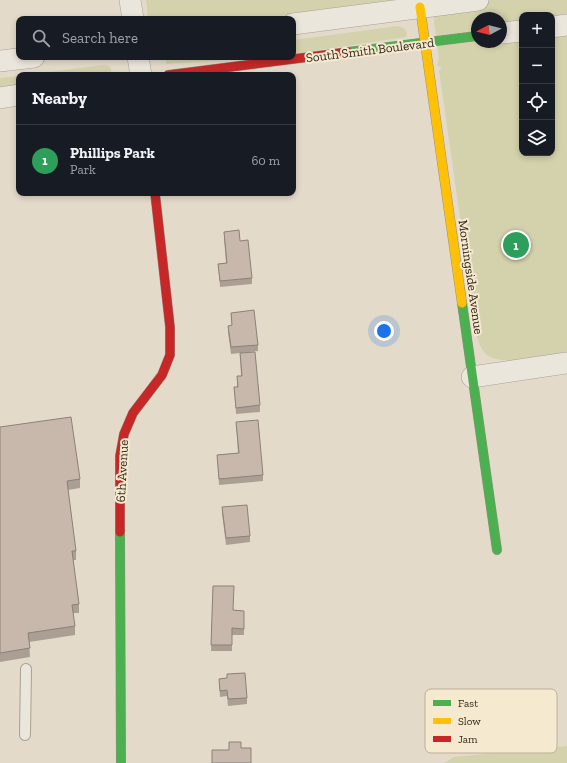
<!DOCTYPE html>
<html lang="en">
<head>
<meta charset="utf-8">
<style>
	:root { --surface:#171b24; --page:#20242c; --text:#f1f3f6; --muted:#9ea1a6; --line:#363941; --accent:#2563eb }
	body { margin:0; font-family:"Zilla Slab",serif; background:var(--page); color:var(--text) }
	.controls { position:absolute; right:12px; top:12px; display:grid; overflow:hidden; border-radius:8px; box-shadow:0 2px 6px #0003 }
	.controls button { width:36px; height:36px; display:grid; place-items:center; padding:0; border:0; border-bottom:1px solid var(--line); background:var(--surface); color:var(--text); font:20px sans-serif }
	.compass { position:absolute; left:471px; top:12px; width:36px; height:36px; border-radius:50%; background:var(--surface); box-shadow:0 2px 6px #0003; rotate:263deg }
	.you { position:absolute; left:384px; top:331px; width:14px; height:14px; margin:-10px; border:3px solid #fff; border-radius:50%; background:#1a73e8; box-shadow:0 0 0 6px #1a73e833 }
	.badge { display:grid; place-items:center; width:26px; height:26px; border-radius:50%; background:var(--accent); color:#fff; font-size:13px; font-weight:700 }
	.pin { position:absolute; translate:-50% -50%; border:2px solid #fff; box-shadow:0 1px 4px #0006 }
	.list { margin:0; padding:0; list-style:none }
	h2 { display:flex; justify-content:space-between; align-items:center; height:52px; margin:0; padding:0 16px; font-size:17px }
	h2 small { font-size:13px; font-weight:400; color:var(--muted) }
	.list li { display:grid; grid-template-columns:26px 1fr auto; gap:12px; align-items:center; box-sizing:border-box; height:72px; padding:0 16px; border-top:1px solid var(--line) }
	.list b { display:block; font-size:15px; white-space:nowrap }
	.list p { margin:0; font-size:13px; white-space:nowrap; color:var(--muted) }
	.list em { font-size:13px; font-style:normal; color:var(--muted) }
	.icon { flex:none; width:22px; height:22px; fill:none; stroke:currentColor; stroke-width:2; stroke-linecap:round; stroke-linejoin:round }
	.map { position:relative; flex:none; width:567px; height:763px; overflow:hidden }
	.search { position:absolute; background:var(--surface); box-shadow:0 2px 6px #0003; left:16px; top:16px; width:280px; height:44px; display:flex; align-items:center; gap:10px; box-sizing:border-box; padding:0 14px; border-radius:8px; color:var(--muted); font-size:15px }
	.panel { position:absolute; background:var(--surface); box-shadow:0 2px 6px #0003; left:16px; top:72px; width:280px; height:124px; border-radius:8px }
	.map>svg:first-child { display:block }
</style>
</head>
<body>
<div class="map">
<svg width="567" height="763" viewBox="0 0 567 763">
	<rect width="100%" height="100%" fill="#e4daca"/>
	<g fill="#d4d2ac" fill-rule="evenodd">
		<path d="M 146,0 L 567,0 L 567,355 C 547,358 508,365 490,357 C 483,354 479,344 477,337 L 439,70 L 441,70 L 440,66 L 437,66 L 439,58 L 431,0 L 285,19 L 148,19 ZM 522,15 L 552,15 L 552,153 L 522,153 ZM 477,18 L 501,18 L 501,42 L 477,42 Z"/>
		<path d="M 398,26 L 405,29 L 407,33 L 406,37 L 293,54 L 293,40 Z"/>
		<path d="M 169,57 L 272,57 L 166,64 C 166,61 166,59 169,57 Z"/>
		<path d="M 103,65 L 109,66 L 111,69 L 111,75 L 25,75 Z"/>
		<path d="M 19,76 L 19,90 L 0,92 L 0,78 Z"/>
		<path d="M 567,746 L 567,763 L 444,763 L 454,757 Z"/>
	</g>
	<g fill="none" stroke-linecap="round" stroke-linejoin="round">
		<g stroke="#a99f94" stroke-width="12">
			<path id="lane" d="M 25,735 L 26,669"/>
		</g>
		<g stroke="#a99f94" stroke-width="22">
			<g id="street">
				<path d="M 130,0 L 133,19"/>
				<path d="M 293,24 L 478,0"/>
				<path d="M 552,27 L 567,25"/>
				<path d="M 501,33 L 522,31"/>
				<path d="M 138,57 L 141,75"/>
				<path d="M 0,61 L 34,57"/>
				<path d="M 0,98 L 19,95"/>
				<path d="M 472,377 L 567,363"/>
			</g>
		</g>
		<g stroke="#988f84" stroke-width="10">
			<g id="fast">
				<path d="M 348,52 L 477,36"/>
				<path d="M 462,303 L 497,550"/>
				<path d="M 120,532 L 121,763"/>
			</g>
		</g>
		<g stroke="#988f84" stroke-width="10">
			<path id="slow" d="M 420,7 L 462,303"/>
		</g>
		<g stroke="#988f84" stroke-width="10">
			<g id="jam">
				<path d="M 168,75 L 348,52"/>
				<path d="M 120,532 L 120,456 L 124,434 L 133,413 L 162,375 L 170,355 L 170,327 L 155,193"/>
			</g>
		</g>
		<use href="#lane" stroke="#ebe6dc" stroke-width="10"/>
		<use href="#street" stroke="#ebe6dc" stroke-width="21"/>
		<use href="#fast" stroke="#4caf50" stroke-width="9"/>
		<use href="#slow" stroke="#ffc107" stroke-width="9"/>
		<use href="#jam" stroke="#c62828" stroke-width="9"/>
	</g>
	<g fill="#ab9e93">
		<path d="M 224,232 L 240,241 L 252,278 L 252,284 L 220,287 L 218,264 L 226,263 L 224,238 Z"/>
		<path d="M 231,313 L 258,345 L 258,351 L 231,354 L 228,332 L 228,326 L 232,326 Z"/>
		<path d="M 240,353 L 260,405 L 260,412 L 236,414 L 234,387 L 237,387 L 237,376 L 241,376 Z"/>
		<path d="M 236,422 L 263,475 L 263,481 L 219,485 L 217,455 L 238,453 Z"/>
		<path d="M 0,427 L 80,479 L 80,488 L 68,490 L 76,551 L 76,560 L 73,560 L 79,604 L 79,613 L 73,613 L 75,626 L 75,635 L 29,642 L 30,657 L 0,662 Z"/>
		<path d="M 222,507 L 250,536 L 250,542 L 226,545 L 222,513 Z"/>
		<path d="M 213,586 L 233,610 L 244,611 L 244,635 L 232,635 L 232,651 L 211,651 Z"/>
		<path d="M 227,674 L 247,698 L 247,704 L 228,706 L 227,696 L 220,697 L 219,679 L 227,678 Z"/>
	</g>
	<g fill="#c7b8ab" stroke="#8b8178">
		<path d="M 239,230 L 240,241 L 248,240 L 252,278 L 220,281 L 218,264 L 227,263 L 224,232 Z"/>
		<path d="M 254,310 L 258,345 L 231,347 L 228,326 L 232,325 L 231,313 Z"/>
		<path d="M 255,352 L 260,405 L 236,408 L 234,387 L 238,387 L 237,376 L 242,376 L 240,353 Z"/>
		<path d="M 71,417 L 80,479 L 67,481 L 76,551 L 72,551 L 79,604 L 72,605 L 75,626 L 28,633 L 30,648 L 0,653 L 0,427 Z"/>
		<path d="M 258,420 L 263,475 L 219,479 L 217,455 L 239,453 L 236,422 Z"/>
		<path d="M 247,505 L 250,536 L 226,538 L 222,507 Z"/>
		<path d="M 213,586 L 234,586 L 233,610 L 244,611 L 244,629 L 232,628 L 232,645 L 211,645 Z"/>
		<path d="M 245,673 L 247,698 L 228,699 L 227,690 L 220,691 L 219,679 L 227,678 L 227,674 Z"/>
		<path d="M 229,742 L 241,742 L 241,748 L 251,748 L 251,763 L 212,763 L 212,750 L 229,750 Z"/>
	</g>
	<g text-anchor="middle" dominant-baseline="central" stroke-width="4" stroke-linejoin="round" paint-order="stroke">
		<g font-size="13" fill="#36281c" stroke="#f5e9cf">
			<text transform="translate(370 50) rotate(-7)">South Smith Boulevard</text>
			<text transform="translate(471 277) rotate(82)">Morningside Avenue</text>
			<text transform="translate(122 471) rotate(-87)">6th Avenue</text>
		</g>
	</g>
	<rect x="425" y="689" width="132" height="64" rx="6" fill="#f5e9cf" stroke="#bcaf99" stroke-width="1"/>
	<rect x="433" y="700" width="18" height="6" fill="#4caf50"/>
	<rect x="433" y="718" width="18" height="6" fill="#ffc107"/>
	<rect x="433" y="736" width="18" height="6" fill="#c62828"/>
	<g font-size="11" fill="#36281c">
		<text x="458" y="707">Fast</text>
		<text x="458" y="725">Slow</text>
		<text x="458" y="743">Jam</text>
	</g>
</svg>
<div class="controls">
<button>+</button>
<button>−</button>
<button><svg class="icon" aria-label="locate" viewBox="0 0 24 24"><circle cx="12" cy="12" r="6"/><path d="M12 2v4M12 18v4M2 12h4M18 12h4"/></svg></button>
<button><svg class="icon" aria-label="layers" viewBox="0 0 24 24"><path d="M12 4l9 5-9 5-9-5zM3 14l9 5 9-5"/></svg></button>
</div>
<svg class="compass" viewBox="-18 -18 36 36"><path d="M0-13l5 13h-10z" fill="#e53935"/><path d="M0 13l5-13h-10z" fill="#9ea1a6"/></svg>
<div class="you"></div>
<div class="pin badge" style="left:516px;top:245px;background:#2e9e5b">1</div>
<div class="search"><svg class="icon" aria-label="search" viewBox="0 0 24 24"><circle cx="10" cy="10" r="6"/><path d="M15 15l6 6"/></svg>Search here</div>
<section class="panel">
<h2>Nearby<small></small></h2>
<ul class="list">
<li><span class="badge" style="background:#2e9e5b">1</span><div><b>Phillips Park</b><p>Park</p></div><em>60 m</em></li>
</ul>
</section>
</div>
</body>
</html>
